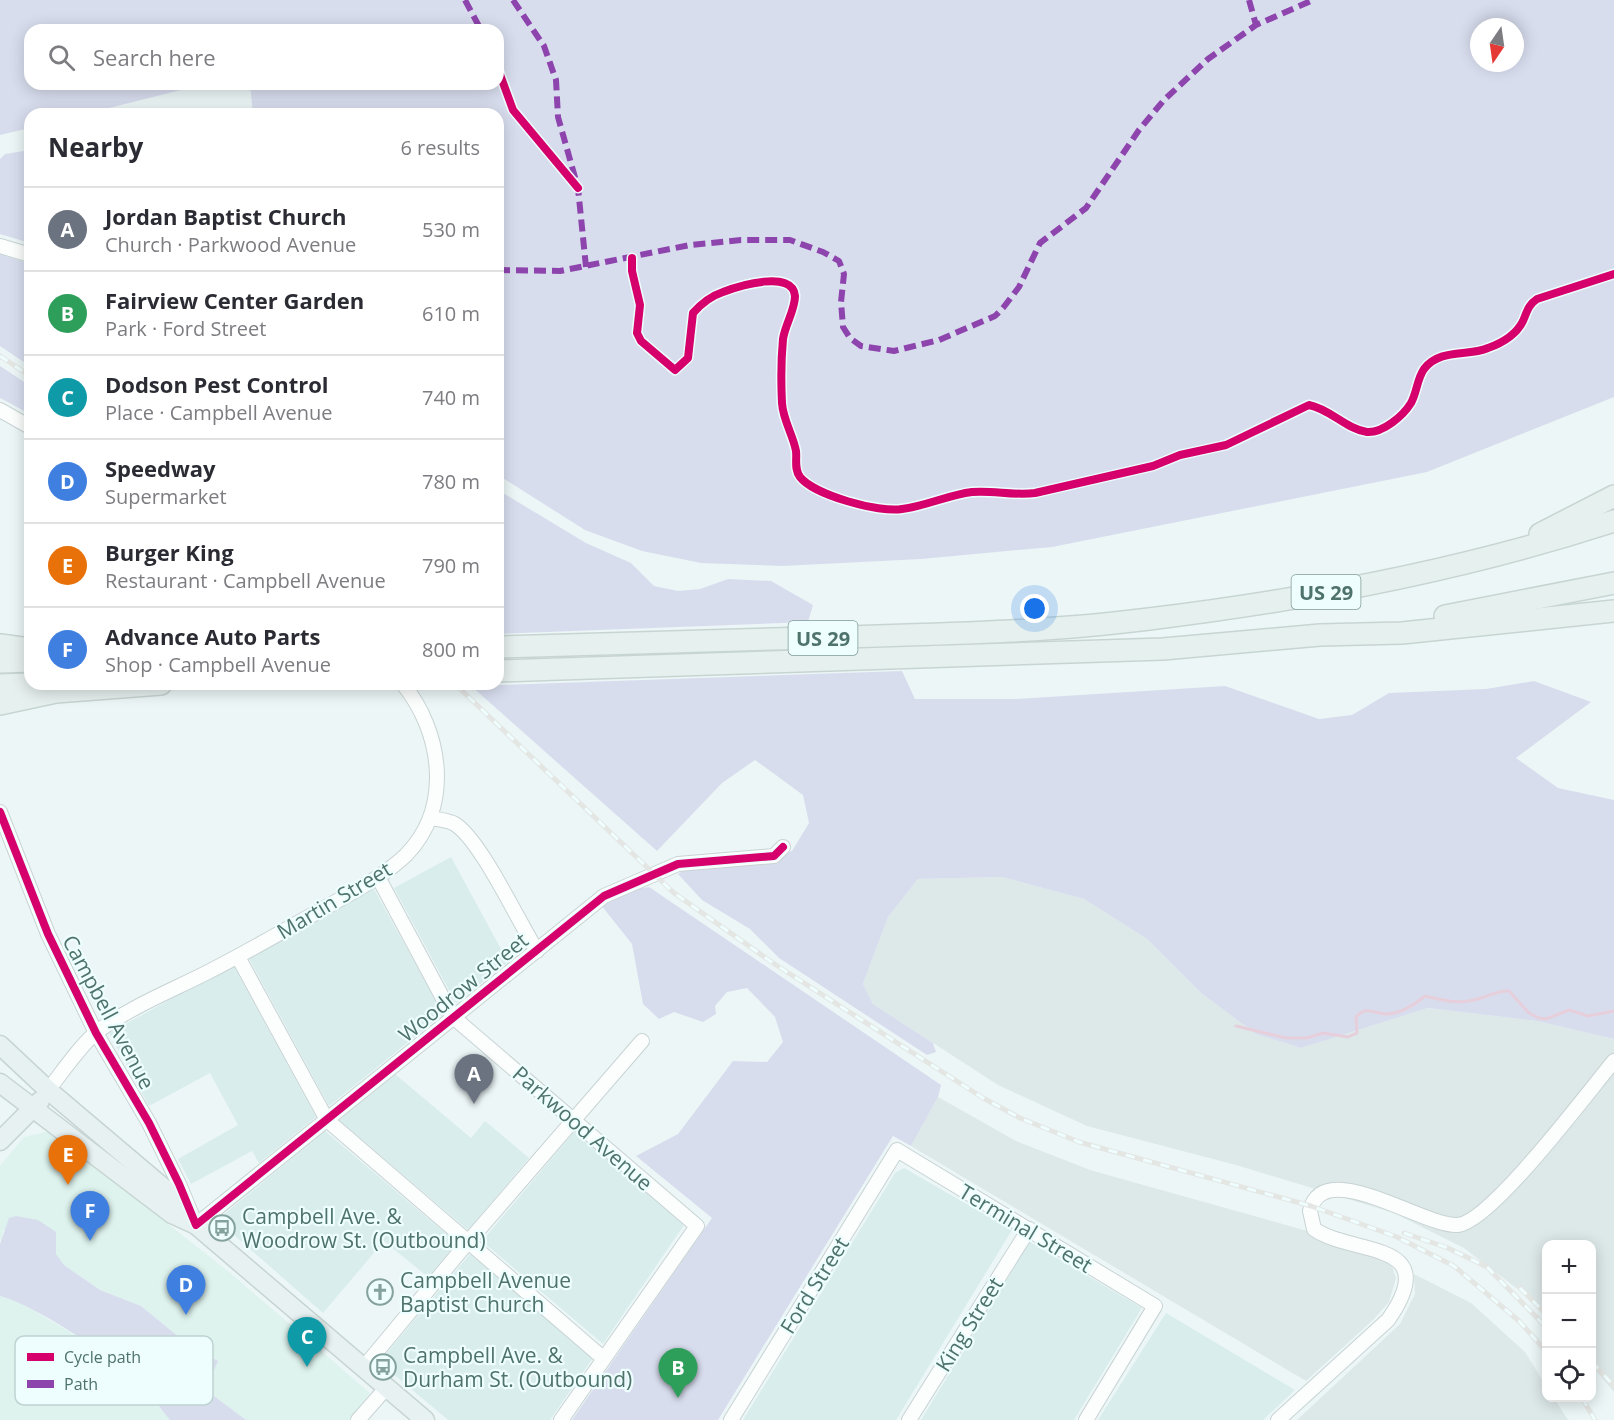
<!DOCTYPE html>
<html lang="en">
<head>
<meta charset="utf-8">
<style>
	:root { --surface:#fff; --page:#f2f2f3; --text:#2b2b33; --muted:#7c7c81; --line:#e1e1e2; --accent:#546062 }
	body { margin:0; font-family:"Open Sans",sans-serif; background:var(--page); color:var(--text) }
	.controls { position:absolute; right:18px; bottom:18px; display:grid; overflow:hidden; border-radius:12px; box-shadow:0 3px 15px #0003 }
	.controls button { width:54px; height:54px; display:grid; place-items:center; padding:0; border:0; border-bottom:2px solid var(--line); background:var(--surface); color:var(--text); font:30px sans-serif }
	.compass { position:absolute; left:1470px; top:18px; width:54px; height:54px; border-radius:50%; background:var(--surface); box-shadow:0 3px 15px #0003; rotate:193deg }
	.you { position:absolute; left:1035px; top:609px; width:21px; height:21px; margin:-15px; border:4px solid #fff; border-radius:50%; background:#1a73e8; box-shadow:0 0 0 9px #1a73e833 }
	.badge { display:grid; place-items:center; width:39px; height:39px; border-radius:50%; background:var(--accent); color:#fff; font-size:20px; font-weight:700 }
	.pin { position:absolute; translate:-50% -50px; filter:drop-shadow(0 2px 3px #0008) }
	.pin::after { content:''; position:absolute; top:32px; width:21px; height:18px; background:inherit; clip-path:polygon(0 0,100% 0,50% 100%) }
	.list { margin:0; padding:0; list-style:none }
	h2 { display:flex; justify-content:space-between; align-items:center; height:78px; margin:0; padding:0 24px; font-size:26px }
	h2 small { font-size:20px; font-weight:400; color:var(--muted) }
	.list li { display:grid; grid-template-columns:39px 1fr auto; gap:18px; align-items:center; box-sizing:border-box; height:84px; padding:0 24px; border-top:2px solid var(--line) }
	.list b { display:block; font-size:22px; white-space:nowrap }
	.list p { margin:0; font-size:20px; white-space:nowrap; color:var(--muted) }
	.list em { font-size:20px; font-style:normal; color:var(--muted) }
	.icon { flex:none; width:33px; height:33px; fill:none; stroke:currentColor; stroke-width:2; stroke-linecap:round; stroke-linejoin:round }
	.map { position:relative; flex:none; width:1614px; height:1420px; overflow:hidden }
	.search { position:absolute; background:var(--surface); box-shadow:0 3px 15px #0003; left:24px; top:24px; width:480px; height:66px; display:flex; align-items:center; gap:15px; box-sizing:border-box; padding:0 21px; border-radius:18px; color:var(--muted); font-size:22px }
	.panel { position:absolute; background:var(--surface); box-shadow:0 3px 15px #0003; left:24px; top:108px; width:480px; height:582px; border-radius:18px }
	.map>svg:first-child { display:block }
</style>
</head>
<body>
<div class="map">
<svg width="1614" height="1420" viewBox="0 0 1614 1420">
	<rect width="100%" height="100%" fill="#ecf6f7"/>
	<g fill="#d9eded">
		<path d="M 451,857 L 508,962 L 456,1003 L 394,888 Z"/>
		<path d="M 374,889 L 443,1014 L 329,1106 L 248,957 Z"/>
		<path d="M 233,965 L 316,1117 L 259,1163 L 252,1151 L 191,1184 L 178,1159 L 238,1125 L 210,1073 L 149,1106 L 109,1033 Z"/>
		<path d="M 395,1074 L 471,1138 L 485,1121 L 529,1158 L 468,1230 L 339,1120 Z"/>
		<path d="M 325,1131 L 457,1243 L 428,1277 L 384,1241 L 323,1313 L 217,1220 Z"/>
		<path d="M 574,1132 L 684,1225 L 603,1344 L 482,1241 Z"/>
		<path d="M 904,1168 L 1012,1230 L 896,1420 L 743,1420 L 895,1173 Z"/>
		<path d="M 1030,1242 L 1142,1308 L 1074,1420 L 921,1420 Z"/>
		<path d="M 470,1254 L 593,1358 L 550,1420 L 448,1420 L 379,1362 Z"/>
		<path d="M 1166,1313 L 1295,1390 L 1263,1420 L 1098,1420 Z"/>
	</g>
	<g fill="#def3ee">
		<path d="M 50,1131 L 229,1272 L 370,1393 L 349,1420 L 246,1420 L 210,1393 L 207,1386 L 217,1360 L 180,1338 L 141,1306 L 100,1290 L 64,1265 L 56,1254 L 3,1230 L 2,1241 L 0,1238 L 0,1166 L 24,1137 Z"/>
		<path d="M 0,1296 L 23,1304 L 73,1334 L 137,1381 L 170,1420 L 0,1420 Z"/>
	</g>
	<g fill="#dde8e8">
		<path d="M 1002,877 L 1084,899 L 1147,939 L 1201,993 L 1256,1034 L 1301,1048 L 1428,1008 L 1537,1021 L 1614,1039 L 1614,1392 L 1592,1366 L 1592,1244 L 1546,1244 L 1546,1317 L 1528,1297 L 1464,1248 L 1394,1213 L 1236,1165 L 1087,1126 L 998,1085 L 873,1004 L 863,984 L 888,917 L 918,879 Z"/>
		<path d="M 938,1097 L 1016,1141 L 1090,1170 L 1325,1236 L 1389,1258 L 1396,1278 L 1389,1302 L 1373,1320 L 1306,1381 L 911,1146 Z"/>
		<path d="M 1414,1274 L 1471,1303 L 1525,1352 L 1546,1386 L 1546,1398 L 1554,1398 L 1568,1420 L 1297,1420 L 1400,1324 L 1415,1294 Z"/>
	</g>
	<g fill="#d8ddee" fill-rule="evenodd">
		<path d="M 0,0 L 1614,0 L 1614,397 L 1427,472 L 1052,547 L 921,559 L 782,566 L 701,563 L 642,551 L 585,530 L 498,475 L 498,114 L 253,114 L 250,84 L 498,84 L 498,30 L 30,30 L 30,84 L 205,84 L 85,114 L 30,114 L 30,128 L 0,135 ZM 1479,27 L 1515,27 L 1515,63 L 1479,63 Z"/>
		<path d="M 30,150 L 30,243 L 0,234 L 0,159 L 5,154 Z"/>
		<path d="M 0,254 L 30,264 L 30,366 L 0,346 Z"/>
		<path d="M 0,366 L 30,386 L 30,414 L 0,398 Z"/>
		<path d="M 498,490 L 586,543 L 631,563 L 654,586 L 678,591 L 700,589 L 728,579 L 771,581 L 813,605 L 808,622 L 498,634 Z"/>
		<path d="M 902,671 L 915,699 L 1014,699 L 1225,686 L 1319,719 L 1352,715 L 1389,693 L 1486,689 L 1534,681 L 1591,702 L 1516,758 L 1558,788 L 1614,800 L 1614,1039 L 1537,1021 L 1428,1008 L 1301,1048 L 1256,1034 L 1201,993 L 1147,939 L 1084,899 L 1002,877 L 918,879 L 888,917 L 863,984 L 873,1004 L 933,1043 L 936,1052 L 927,1055 L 779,958 L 750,929 L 702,900 L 678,874 L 686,868 L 762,862 L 792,851 L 809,823 L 803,795 L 755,760 L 722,783 L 657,851 L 471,686 Z"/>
		<path d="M 649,887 L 941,1085 L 938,1097 L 911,1146 L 893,1136 L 718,1420 L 572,1420 L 712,1218 L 636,1156 L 678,1134 L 733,1061 L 767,1062 L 783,1042 L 775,1017 L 747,988 L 727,992 L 715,1006 L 716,1014 L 703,1022 L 674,1012 L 659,1019 L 643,1004 L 632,944 L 601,905 L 624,891 Z"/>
		<path d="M 16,1216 L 38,1220 L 56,1232 L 56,1254 L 64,1265 L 100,1290 L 141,1306 L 180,1338 L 218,1361 L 207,1386 L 210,1393 L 246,1420 L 170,1420 C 159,1407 149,1392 137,1381 C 110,1355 35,1305 0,1296 L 0,1244 L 9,1218 Z"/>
	</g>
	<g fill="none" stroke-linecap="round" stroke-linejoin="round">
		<path stroke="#e6cfdb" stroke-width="3" d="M 1236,1026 L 1286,1038 L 1307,1038 L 1323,1033 L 1348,1037 L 1357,1033 L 1356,1017 C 1367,1005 1375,1014 1386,1014 C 1401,1014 1414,1005 1425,996 C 1445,1001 1461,1005 1481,998 C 1492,995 1498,990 1509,991 L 1529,1013 L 1539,1018 L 1546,1019 L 1569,1010 L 1588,1016 L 1614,1011"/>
		<g stroke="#c8d3d3" stroke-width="16">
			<g id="minor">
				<path d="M 0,246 L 30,255"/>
				<path d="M 0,410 L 30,427"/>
				<path d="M 0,812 L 48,934 L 96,1033 L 149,1123 L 179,1184 L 196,1225 L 604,896 L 678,864 L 774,856 L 783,847"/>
				<path d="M 430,818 C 437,819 446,820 453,823 C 479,836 519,923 537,951"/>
				<path d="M 378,877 L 453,1017 L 697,1226 L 561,1420"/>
				<path d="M 238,957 L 327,1120 L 603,1358"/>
				<path d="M 48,1090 C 62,1073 81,1044 98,1031 C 132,1006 173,990 210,971 C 251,950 290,927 330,905 C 356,890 384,876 406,855 C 453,807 442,732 403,684"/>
				<path d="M 364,1367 L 468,1242 L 642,1041"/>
				<path d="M 358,1420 L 387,1387"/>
				<path d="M 731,1420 L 897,1150 L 1155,1306 L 1086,1420"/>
				<path d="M 909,1420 L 1029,1229"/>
				<path d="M 1278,1420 L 1388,1320 C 1445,1239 1352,1256 1314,1229 L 1310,1211 C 1323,1155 1425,1228 1458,1225 C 1491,1222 1588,1092 1614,1061"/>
			</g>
		</g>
		<g stroke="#c7d5d2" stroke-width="21">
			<g id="major">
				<path d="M 0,1045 L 48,1090 L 178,1200 L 196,1225 L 425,1420"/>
				<path d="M 0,1083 L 172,1214 L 194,1224"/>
				<path d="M 0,1141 L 40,1101"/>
			</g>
		</g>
		<g stroke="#c7d5d2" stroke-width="24">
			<g id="highway">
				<path d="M 1540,534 L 1614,496"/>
				<path d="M 1445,616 L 1614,583"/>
				<path d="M 0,645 L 30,649"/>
				<path d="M 498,647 C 613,644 728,641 844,637 C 945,634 1048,632 1149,619 C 1306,600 1464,570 1614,521"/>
				<path d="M 0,662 L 30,661"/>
				<path d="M 498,671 L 1163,649 L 1320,635 L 1402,633 L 1614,611"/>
				<path d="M 0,685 L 30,684"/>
				<path d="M 0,704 L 56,692 L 161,684"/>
			</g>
		</g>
		<use href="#minor" stroke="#fcfefe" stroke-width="14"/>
		<use href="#major" stroke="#e7f1f1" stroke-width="18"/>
		<use href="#highway" stroke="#e6f0ee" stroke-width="21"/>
		<g stroke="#e4e6e3" stroke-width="5">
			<g id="rail">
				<path d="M 0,356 L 30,376"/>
				<path d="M 455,684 L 674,893 L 773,963 L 983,1098 L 1020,1118 L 1079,1142 L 1311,1206 L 1397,1237 L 1454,1266 L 1519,1321 L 1546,1351"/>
				<path d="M 1404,1233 L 1448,1248 L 1487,1267 L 1546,1327"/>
				<path d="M 1520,1288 L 1546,1314"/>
				<path d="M 1592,1362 L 1614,1386"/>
				<path d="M 1582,1398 L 1595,1420"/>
			</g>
		</g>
		<use href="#rail" stroke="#eefdfe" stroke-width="3" stroke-dasharray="9" stroke-linecap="butt"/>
		<g stroke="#8e44ad" stroke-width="6" stroke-dasharray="12 6" stroke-linecap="butt">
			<path d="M 465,0 L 481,30"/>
			<path d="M 513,0 L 544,46 L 556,80 L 558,117 L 578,188 L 586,267"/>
			<path d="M 1249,0 L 1256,25"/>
			<path d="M 498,270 L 560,271 L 690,245 L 741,240 L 790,240 L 823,252 L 839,261 L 844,274 L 841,302 L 843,327 L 850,338 L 861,346 L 894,351 L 939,340 L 995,316 L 1003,308 L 1019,287 L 1040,243 L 1086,208 L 1139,130 L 1164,100 L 1208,59 L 1256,25 L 1313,0"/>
		</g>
		<g stroke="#eefdfe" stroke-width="11">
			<g id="cycleway">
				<path d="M 498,69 L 513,110 L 578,188"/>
				<path d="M 632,258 L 632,271 L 640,305 L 637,333 L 641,341 L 675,370 L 688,358 L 693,313 C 701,304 711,296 723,292 C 738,286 793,269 795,296 C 795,310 785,325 783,339 C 781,360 781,383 782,403 C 783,420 793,435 796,451 C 797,460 794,469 800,477 C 814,495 879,513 902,509 C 926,506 948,495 972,492 C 993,490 1014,496 1035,493 L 1153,466 L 1180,455 L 1226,445 L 1309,405 C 1330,409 1346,429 1367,432 C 1383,433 1403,416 1411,403 C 1417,392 1417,379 1424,369 C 1440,348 1467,357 1488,348 C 1502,343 1516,335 1523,321 C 1527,312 1528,305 1537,299 L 1614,274"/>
				<path d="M 0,812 L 48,934 L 96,1033 L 149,1123 L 179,1184 L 196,1225 L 604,896 L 678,864 L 774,856 L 783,847"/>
			</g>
		</g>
		<use href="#cycleway" stroke="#d6006c" stroke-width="8"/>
	</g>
	<defs>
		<g id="bus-ring" transform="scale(1.35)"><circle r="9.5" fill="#eefdfe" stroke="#85a19b" stroke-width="1.5"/><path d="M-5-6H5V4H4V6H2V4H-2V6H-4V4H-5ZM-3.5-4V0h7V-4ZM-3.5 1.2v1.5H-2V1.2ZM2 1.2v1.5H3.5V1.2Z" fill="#85a19b"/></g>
		<g id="church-ring" transform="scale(1.35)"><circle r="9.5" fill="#eefdfe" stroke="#85a19b" stroke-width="1.5"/><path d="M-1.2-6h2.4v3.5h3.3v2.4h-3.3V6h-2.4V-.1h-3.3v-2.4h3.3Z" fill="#85a19b"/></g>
	</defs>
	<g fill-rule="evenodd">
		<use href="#bus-ring" x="222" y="1228"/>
		<use href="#church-ring" x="380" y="1292"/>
		<use href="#bus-ring" x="383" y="1367"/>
	</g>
	<g text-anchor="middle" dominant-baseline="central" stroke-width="4.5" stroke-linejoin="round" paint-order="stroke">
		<g fill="#eefdfe" stroke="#7e9c96" stroke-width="1.5">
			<rect x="1291.5" y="575" width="69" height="34" rx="4.5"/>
			<rect x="788.5" y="621" width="69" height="34" rx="4.5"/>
		</g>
		<g font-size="20" font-weight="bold" fill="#4e736a">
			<text x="1326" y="592">US 29</text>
			<text x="823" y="638">US 29</text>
		</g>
		<g font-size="21" fill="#4e736a" stroke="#eefdfe">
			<text transform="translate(334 900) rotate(-31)">Martin Street</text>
			<text transform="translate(463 987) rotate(-39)">Woodrow Street</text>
			<text transform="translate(109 1012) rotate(62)">Campbell Avenue</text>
			<text transform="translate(583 1128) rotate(41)">Parkwood Avenue</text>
			<text transform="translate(1026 1228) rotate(31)">Terminal Street</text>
			<text transform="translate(814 1285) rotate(-58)">Ford Street</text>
			<text transform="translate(969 1324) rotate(-58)">King Street</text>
		</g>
		<g font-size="21" fill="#4e736a" stroke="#eefdfe" text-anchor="start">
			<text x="242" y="1216">Campbell Ave. &amp;<tspan x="242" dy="24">Woodrow St. (Outbound)</tspan></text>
			<text x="400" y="1280">Campbell Avenue<tspan x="400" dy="24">Baptist Church</tspan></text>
			<text x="403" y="1355">Campbell Ave. &amp;<tspan x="403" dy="24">Durham St. (Outbound)</tspan></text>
		</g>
	</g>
	<rect x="15" y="1336" width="198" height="69" rx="9" fill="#eefdfe" stroke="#bed4d2" stroke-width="1.5"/>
	<rect x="27" y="1353" width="27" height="8" fill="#d6006c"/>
	<rect x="27" y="1380" width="27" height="8" fill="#8e44ad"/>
	<g font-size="16" fill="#4e736a">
		<text x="64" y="1363">Cycle path</text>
		<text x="64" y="1390">Path</text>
	</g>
</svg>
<div class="controls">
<button>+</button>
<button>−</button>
<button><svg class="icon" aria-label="locate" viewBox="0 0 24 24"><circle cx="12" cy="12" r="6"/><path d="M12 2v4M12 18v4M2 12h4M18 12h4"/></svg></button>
</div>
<svg class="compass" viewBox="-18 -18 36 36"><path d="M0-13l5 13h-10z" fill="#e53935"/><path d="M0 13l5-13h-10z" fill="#7c7c81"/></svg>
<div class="you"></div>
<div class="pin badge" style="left:474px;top:1104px;background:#6b7280">A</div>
<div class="pin badge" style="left:678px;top:1398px;background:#2e9e5b">B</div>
<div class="pin badge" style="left:307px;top:1367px;background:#0f9aa8">C</div>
<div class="pin badge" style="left:186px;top:1315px;background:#3f7fe0">D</div>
<div class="pin badge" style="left:68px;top:1185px;background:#e8710a">E</div>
<div class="pin badge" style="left:90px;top:1241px;background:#3f7fe0">F</div>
<div class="search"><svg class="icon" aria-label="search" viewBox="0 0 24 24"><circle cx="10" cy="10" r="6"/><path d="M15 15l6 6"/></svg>Search here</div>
<section class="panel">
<h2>Nearby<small>6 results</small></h2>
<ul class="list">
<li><span class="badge" style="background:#6b7280">A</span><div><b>Jordan Baptist Church</b><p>Church · Parkwood Avenue</p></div><em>530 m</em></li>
<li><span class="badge" style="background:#2e9e5b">B</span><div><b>Fairview Center Garden</b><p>Park · Ford Street</p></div><em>610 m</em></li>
<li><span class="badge" style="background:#0f9aa8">C</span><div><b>Dodson Pest Control</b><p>Place · Campbell Avenue</p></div><em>740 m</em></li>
<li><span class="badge" style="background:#3f7fe0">D</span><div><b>Speedway</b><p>Supermarket</p></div><em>780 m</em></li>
<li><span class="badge" style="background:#e8710a">E</span><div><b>Burger King</b><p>Restaurant · Campbell Avenue</p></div><em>790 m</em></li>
<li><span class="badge" style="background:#3f7fe0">F</span><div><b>Advance Auto Parts</b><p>Shop · Campbell Avenue</p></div><em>800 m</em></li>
</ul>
</section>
</div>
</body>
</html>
